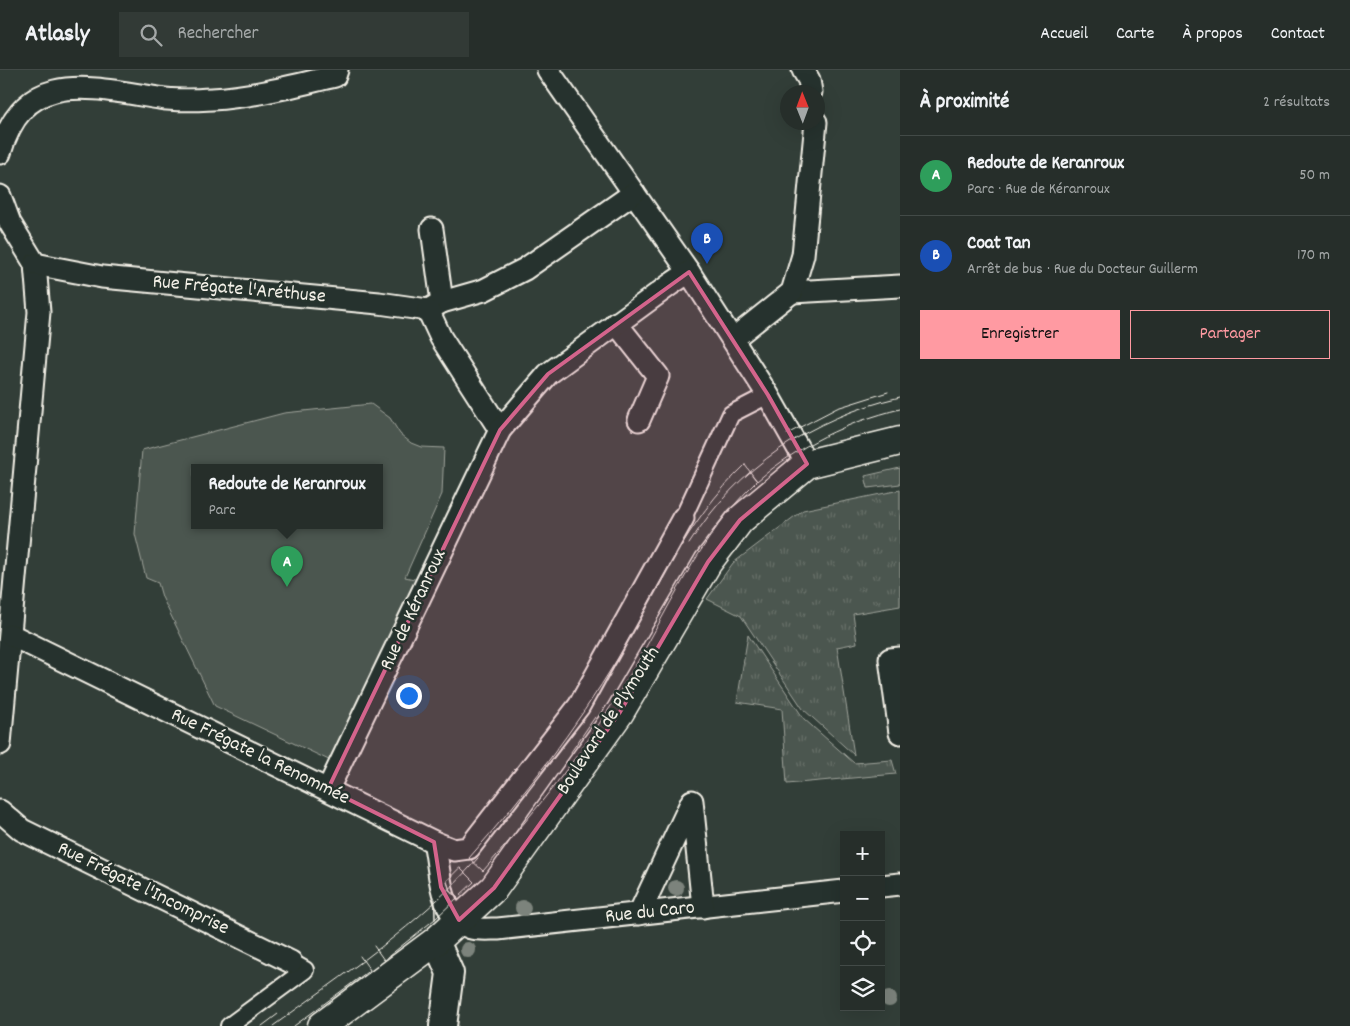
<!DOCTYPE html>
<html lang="fr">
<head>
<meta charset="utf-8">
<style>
	:root { --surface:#262e2a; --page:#323a36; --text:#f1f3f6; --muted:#a4a8a8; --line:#424a47; --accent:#ff9aa2 }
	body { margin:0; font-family:Dekko,sans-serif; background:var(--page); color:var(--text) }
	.controls { position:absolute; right:15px; bottom:15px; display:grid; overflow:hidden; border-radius:0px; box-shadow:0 5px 20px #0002 }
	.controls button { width:45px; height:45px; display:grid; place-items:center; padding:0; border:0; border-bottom:1px solid var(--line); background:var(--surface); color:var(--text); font:25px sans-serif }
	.compass { position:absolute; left:780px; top:15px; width:45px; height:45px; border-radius:50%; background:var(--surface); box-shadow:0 5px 20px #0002; rotate:359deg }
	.you { position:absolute; left:408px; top:625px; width:18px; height:18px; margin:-12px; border:4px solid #fff; border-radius:50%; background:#1a73e8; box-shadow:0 0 0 8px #1a73e833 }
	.badge { display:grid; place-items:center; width:32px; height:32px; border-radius:50%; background:var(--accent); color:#fff; font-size:16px; font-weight:700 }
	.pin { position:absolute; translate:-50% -41px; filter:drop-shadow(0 1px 2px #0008) }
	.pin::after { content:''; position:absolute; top:26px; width:18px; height:15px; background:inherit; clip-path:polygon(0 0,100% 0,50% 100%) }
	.popup { position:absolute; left:191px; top:394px; width:192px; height:65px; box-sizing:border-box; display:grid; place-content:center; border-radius:0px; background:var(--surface); filter:drop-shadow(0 1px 4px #0005); font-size:16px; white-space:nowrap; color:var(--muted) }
	.popup b { font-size:19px; color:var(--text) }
	.popup::after { content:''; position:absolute; left:50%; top:100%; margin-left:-10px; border:10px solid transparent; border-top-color:var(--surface) }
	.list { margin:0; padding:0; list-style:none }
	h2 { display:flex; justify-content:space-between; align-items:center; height:65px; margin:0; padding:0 20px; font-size:21px }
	h2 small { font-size:16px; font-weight:400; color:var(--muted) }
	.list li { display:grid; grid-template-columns:32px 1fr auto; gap:15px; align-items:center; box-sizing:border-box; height:80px; padding:0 20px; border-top:1px solid var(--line) }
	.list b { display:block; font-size:19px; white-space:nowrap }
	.list p { margin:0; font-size:16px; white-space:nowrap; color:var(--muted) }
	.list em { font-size:16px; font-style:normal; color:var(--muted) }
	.actions { display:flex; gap:10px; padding:15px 20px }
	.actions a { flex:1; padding:11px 0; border:1px solid var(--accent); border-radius:0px; text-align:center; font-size:18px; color:var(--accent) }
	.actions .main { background:var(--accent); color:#111 }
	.icon { flex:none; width:28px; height:28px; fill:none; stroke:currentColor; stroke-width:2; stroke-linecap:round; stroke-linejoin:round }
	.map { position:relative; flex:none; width:900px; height:956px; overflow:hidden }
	header { display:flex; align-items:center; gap:30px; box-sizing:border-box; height:70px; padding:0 25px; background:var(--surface); border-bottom:1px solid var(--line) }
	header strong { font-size:24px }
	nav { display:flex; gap:28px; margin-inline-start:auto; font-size:18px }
	.search { width:350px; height:45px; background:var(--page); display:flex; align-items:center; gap:12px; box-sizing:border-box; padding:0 18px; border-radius:0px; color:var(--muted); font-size:19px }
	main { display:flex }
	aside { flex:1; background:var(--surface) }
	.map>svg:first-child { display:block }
</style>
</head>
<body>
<header>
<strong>Atlasly</strong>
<div class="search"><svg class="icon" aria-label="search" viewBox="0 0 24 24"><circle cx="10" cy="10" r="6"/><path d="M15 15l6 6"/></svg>Rechercher</div>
<nav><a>Accueil</a><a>Carte</a><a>À propos</a><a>Contact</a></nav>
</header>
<main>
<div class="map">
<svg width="900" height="956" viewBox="0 0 900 956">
	<defs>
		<pattern id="grass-tufts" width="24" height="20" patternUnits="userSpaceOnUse" patternTransform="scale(1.25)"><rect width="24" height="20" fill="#4c564f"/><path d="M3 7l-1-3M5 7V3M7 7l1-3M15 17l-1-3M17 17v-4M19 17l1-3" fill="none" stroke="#666f68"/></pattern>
	</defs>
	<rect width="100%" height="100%" fill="#323e38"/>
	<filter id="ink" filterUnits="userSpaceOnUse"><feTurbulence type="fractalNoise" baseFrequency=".02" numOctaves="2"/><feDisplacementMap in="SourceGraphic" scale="10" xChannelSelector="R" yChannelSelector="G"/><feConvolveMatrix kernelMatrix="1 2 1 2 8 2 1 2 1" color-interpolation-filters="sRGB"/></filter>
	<g filter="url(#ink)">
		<g fill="url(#grass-tufts)" stroke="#a0a49c">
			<path d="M 900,398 L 900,414 L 868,418 L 865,406 Z"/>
			<path d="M 900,420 L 900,536 L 853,544 L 857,573 L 837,577 L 854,685 L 803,639 L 741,546 L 707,529 L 733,493 L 803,440 Z"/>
			<path d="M 748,565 L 804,649 L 854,693 L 892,690 L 896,704 L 787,714 L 782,639 L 737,632 Z"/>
		</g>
		<path fill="#4c564f" stroke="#a0a49c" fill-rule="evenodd" d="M 371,334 L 390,348 L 400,364 L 411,373 L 421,377 L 444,378 L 442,424 L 405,507 L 419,510 L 333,692 L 215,636 L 162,527 L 158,513 L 146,508 L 135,464 L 142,380 L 284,343 ZM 194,398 L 380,398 L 380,456 L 194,456 Z"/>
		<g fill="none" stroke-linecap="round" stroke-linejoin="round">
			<g stroke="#f4f1e8" stroke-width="20">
				<g id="pedestrian">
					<path d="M 683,448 L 731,344 L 768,325"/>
					<path d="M 229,956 L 305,900 L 291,892"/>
				</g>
			</g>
			<g stroke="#f4f1e8" stroke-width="25">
				<g id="minor">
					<path d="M 548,0 L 689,202 L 768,325 L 807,394"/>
					<path d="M 803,0 L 809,10 L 811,22"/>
					<path d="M 0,83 C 24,0 83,16 159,28 C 175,31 195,30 212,29 C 253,27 296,15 335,6 L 337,0"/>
					<path d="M 0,126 L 10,153 L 35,194 L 39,242 L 0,674"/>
					<path d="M 432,159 L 442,232"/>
					<path d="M 35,194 L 102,207 L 379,233 L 428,240 L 442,232 L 484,220 L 525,199 L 634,123"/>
					<path d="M 792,222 L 900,216"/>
					<path d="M 428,240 L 441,268 L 500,360"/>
					<path d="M 616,253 L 658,306 L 639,350"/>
					<path d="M 733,269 L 792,222 L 803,185 L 816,52"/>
					<path d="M 11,565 L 434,772 L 454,780 L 469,778 L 579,636 L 683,448"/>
					<path d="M 900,588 L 890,589 L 900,663"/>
					<path d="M 328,719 L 500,360 L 548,304 L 671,214 L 689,202"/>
					<path d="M 0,741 L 22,760 L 291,892"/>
					<path d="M 434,772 C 441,800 437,845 471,858 C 478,860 490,859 498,859 L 844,821"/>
					<path d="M 881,816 L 900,814"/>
					<path d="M 639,844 L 692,731 L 703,837"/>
				</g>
			</g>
			<g stroke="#f4f1e8" stroke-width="30">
				<path id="tertiary" d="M 436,871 L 450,903 L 443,956"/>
			</g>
			<g stroke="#f4f1e8" stroke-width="31">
				<path id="secondary" d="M 322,956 L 436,871 L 494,818 L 620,642 L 708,492 L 740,450 L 807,394 L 900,371"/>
			</g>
			<use href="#pedestrian" stroke="#26332d" stroke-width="16"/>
			<use href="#minor" stroke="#26332d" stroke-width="21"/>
			<use href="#tertiary" stroke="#26332d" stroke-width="26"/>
			<use href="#secondary" stroke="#26332d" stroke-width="28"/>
			<g stroke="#f4f1e8" stroke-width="1">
				<path d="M 787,364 L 837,338 L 888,322"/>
				<path d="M 745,395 L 757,411 C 698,467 668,542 627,610 C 586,679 536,741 483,801 L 469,788 C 524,726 575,659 618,588 C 659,519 685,452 745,395 Z"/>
				<path d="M 752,405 L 757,411 C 799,375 847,352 900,339"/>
				<path d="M 689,474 C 738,396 811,348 900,327"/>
				<path d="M 571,682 L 595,647"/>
				<path d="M 460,798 L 474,812 L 458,827 L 450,821 L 447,811 Z"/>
				<path d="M 434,827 L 435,849"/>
				<path d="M 435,829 L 435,849"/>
				<path d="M 374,876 L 384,890 L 435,849 L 458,827 L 451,823 L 447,812"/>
				<path d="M 262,956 L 278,944"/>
				<path d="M 273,956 C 344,904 420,855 478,788"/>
				<path d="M 294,956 L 370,900 L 360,886"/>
			</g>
		</g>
		<g fill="#7c837b">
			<circle cx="676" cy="818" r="8"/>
			<circle cx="523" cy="838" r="8"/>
			<circle cx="468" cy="880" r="8"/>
			<circle cx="889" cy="929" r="8"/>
		</g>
	</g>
	<path fill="#d4648c" fill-opacity="0.2" stroke="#d4648c" stroke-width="4" stroke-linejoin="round" d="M 689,202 L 768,325 L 807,394 L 740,450 L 708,492 L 620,642 L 494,818 L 459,850 L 441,817 L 434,772 L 328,719 L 500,360 L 548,304 Z"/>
	<g text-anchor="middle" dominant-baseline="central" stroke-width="5" stroke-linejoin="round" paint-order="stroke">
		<g font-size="20" fill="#f4f1e8" stroke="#26332d">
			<text transform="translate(239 220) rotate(5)">Rue Frégate l'Aréthuse</text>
			<text transform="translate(414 540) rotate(-65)">Rue de Kéranroux</text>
			<text transform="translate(609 651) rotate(-57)">Boulevard de Plymouth</text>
			<text transform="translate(260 687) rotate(26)">Rue Frégate la Renommée</text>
			<text transform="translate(143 819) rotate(26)">Rue Frégate l'Incomprise</text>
			<text transform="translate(650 843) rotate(-6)">Rue du Caro</text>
		</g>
	</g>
</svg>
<div class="controls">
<button>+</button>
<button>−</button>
<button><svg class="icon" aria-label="locate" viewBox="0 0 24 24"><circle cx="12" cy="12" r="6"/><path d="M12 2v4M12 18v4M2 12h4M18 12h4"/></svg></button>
<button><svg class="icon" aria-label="layers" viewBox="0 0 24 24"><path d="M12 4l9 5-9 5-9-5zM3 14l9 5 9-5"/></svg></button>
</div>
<svg class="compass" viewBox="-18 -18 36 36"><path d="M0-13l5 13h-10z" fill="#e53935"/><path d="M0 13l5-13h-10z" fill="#a4a8a8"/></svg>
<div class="you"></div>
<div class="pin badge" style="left:287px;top:517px;background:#2e9e5b">A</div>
<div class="popup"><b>Redoute de Keranroux</b>Parc</div>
<div class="pin badge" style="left:707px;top:194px;background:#1a4fb4">B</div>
</div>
<aside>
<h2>À proximité<small>2 résultats</small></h2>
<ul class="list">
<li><span class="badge" style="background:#2e9e5b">A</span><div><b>Redoute de Keranroux</b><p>Parc · Rue de Kéranroux</p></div><em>50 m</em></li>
<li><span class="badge" style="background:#1a4fb4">B</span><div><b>Coat Tan</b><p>Arrêt de bus · Rue du Docteur Guillerm</p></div><em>170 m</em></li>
</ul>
<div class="actions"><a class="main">Enregistrer</a><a>Partager</a></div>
</aside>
</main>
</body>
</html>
